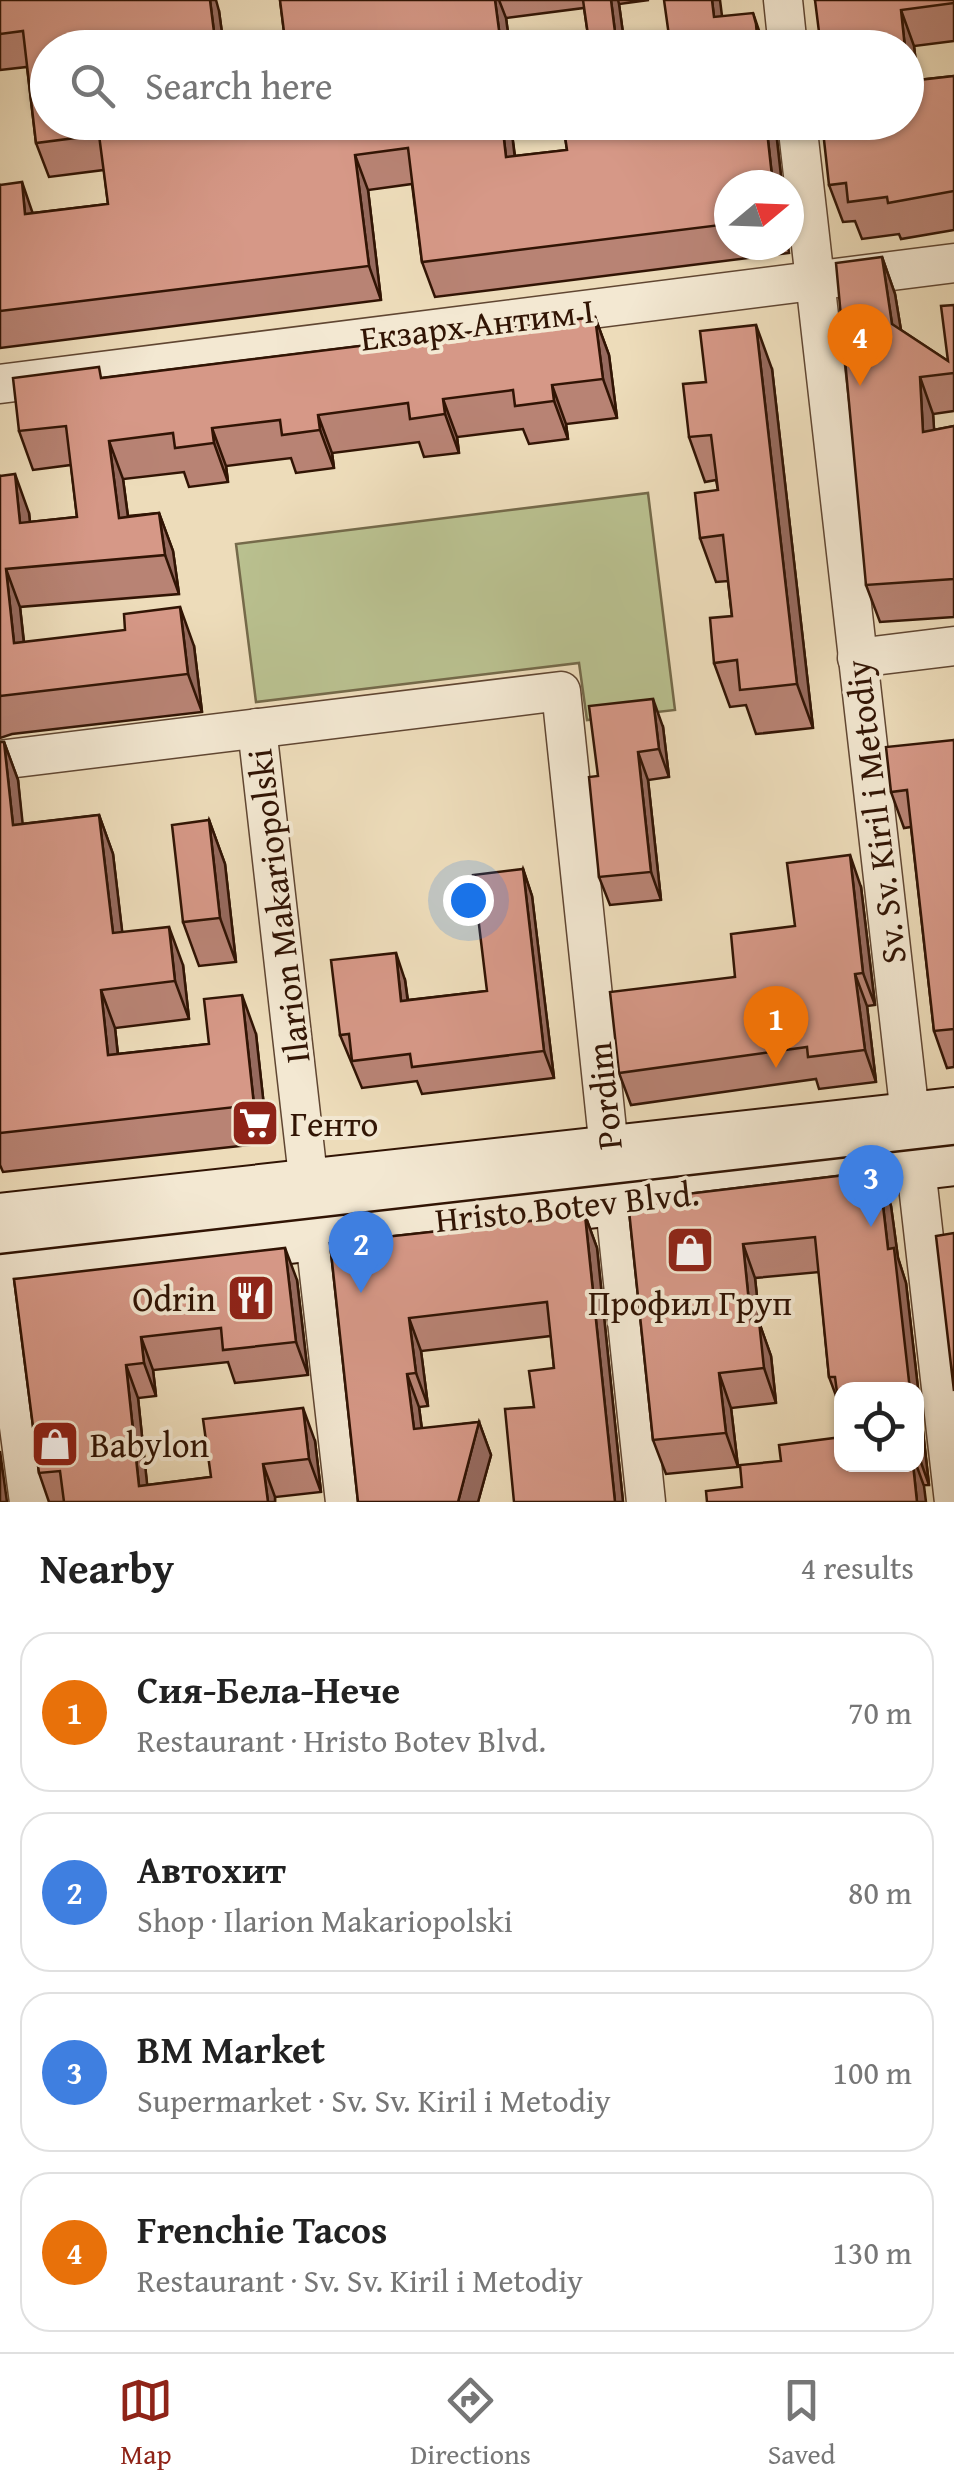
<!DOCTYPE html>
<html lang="en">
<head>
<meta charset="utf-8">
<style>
	:root { --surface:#fff; --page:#f6f6f6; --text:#222; --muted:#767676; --line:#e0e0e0; --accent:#8f2418 }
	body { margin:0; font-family:"Gentium Book Plus",serif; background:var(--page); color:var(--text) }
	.controls { position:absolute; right:30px; bottom:30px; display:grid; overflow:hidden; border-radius:20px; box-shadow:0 2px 8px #0004 }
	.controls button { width:90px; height:90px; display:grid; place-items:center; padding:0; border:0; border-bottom:2px solid var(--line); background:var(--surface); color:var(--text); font:50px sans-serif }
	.compass { position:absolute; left:714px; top:170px; width:90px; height:90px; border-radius:50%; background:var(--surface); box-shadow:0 2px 8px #0004; rotate:71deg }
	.you { position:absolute; left:468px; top:900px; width:35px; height:35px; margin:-25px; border:8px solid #fff; border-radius:50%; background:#1a73e8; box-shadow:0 0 0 15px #1a73e833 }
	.badge { display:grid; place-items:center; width:65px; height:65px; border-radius:50%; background:var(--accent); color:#fff; font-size:32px; font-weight:700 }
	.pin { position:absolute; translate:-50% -82px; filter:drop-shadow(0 2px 5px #0008) }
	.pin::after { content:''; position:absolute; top:52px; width:35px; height:30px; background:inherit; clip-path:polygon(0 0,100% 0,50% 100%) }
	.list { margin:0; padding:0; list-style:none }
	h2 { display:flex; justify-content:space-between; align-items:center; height:130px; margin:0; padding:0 40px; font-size:42px }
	h2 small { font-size:32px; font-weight:400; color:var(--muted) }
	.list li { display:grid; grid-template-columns:65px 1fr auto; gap:30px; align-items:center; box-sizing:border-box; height:160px; margin:0 20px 20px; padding:0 20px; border:2px solid var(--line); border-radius:30px }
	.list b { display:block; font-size:38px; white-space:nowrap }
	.list p { margin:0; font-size:32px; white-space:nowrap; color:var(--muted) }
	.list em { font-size:32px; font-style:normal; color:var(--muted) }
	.icon { flex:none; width:55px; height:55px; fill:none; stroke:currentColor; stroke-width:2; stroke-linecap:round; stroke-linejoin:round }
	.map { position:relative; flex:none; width:954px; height:1502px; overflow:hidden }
	.search { position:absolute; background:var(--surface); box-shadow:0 2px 8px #0004; left:30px; right:30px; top:30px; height:110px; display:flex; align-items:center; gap:25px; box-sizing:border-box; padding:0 35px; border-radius:55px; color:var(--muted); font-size:38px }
	.sheet { height:850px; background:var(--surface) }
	nav { display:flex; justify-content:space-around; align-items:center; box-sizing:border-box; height:140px; border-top:2px solid var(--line); background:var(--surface); font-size:28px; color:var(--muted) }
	nav a { display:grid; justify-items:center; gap:5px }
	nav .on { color:var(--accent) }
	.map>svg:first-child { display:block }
</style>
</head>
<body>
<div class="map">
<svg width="954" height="1502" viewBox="0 0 954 1502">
	<rect width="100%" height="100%" fill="#eddcba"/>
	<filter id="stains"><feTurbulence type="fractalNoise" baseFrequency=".002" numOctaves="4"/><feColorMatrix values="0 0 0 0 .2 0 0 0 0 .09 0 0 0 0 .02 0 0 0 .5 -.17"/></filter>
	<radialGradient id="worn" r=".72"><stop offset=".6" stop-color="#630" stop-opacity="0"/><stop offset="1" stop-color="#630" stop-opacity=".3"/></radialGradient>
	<path fill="#b9c08f" stroke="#756a4a" stroke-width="2.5" d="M 648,493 L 675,710 L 587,720 L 579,663 L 256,702 L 236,544 Z"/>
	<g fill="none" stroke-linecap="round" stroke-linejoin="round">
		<g stroke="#604632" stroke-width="41">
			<g id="street">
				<path d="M 783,0 L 788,48"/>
				<path d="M 797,122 L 954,1502"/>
				<path d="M 0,384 L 954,263"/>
				<path d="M 857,658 L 954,646"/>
				<path d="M 257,728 L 345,1502"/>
				<path d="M 0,760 L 561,691 L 646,1502"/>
				<path d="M 0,1284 L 29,1502"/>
			</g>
		</g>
		<g stroke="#311404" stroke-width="56">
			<g id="secondary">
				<path d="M 0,1220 L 954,1114"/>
				<path d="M 0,1271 L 954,1159"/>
			</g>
		</g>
		<use href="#street" stroke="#f3e8d2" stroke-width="38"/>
		<use href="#secondary" stroke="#f3e8d2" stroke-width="52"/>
		<path stroke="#311404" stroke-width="2.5" d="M 0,1254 L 954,1145"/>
	</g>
	<g fill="#b88374" stroke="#311404" stroke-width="2.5">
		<path d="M 0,0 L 219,11 L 224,48 L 48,48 L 48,122 L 359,122 L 360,126 L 391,122 L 508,122 L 512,134 L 515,156 L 567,150 L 563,124 L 542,127 L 540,122 L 775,122 L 782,185 L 729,185 L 729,245 L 788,245 L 789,253 L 435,297 L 422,262 L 412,184 L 368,190 L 381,300 L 0,348 L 0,185 L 33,213 L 108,204 L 104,170 L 49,177 L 36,143 L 27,67 L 0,70 Z"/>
		<path d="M 280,0 L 649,0 L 619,4 L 625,48 L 523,48 L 588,35 L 584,8 L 506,18 L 510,48 L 286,48 Z"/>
		<path d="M 815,0 L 954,0 L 954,41 L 914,46 L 918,80 L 954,76 L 954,230 L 901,239 L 899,234 L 862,239 L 855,221 L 843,222 L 829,185 L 906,122 Z"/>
		<path d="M 882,257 L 895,294 L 901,330 L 948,361 L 954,305 L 954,411 L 933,414 L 934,430 L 954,426 L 954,617 L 880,622 L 866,585 Z"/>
		<path d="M 595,317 L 609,355 L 617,418 L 566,424 L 568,439 L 529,444 L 523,429 L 457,437 L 459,453 L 424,457 L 419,442 L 332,453 L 334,468 L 296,473 L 291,458 L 226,466 L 228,482 L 189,487 L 184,472 L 123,479 L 128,516 L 159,513 L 173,551 L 179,594 L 20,607 L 24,642 L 194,646 L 202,712 L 12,734 L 0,738 L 0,476 L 29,513 L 30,522 L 77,517 L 71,465 L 33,470 L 19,431 L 103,378 Z"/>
		<path d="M 772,369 L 813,728 L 756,734 L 746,705 L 730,707 L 714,663 L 732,616 L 728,581 L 716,582 L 700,538 L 718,490 L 716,480 L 705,482 L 689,437 L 706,382 Z"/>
		<path d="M 663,727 L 669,777 L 648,780 L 661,900 L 610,905 L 599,877 L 598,776 Z"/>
		<path d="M 954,740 L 954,1067 L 947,1068 L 934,1031 L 911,827 L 904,828 L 891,792 Z"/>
		<path d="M 0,742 L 4,742 L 18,780 L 22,824 L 99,815 L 113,854 L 122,932 L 183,965 L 189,1019 L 115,1028 L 118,1054 L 209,1044 L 256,1034 L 268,1143 L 3,1172 L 0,1165 Z"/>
		<path d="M 209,820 L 225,864 L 236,962 L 199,966 L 183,922 Z"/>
		<path d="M 523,869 L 532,896 L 554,1078 L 422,1094 L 417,1081 L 362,1088 L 340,1035 L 405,980 L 408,1000 L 487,991 Z"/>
		<path d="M 861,887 L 875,1005 L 867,1006 L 876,1082 L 819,1089 L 816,1079 L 631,1105 L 619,1073 L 795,926 Z"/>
		<path d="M 879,1171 L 891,1206 L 898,1258 L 906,1283 L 929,1485 L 742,1487 L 842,1464 L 916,1464 L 916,1390 L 838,1401 L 829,1377 L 819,1272 L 755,1278 L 760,1325 L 771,1356 L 776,1403 L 731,1408 L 738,1467 L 666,1474 L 653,1440 L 628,1201 Z"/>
		<path d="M 585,1215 L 597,1248 L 623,1502 L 534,1407 L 554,1368 L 551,1336 L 421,1351 L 428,1406 L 419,1407 L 422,1429 L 479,1422 L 491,1455 L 478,1502 L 358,1502 L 330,1243 Z"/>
		<path d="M 14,1279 L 297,1280 L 308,1375 L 235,1383 L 228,1362 L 153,1370 L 156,1396 L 138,1398 L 147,1485 L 211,1477 L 315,1441 L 321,1492 L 275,1497 L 275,1502 L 49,1502 L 39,1473 Z"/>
	</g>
	<g fill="#966a5e" stroke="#311404" stroke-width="2.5">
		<path d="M 210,0 L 216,0 L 219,11 L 224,48 L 216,48 Z"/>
		<path d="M 495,0 L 499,0 L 506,18 L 510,48 L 502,48 L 501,45 Z"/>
		<path d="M 611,0 L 618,0 L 619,4 L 625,48 L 617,48 Z"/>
		<path d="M 712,0 L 720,0 L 726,48 L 714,17 Z"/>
		<path d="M 901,10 L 914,46 L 922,118 L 909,81 L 906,48 L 905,48 Z"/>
		<path d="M 753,13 L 765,48 L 758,48 Z"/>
		<path d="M 502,122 L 508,122 L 512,134 L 519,192 L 506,157 Z"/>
		<path d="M 766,122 L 775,122 L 782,185 L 773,185 Z"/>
		<path d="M 355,155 L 368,190 L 381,300 L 369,266 Z"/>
		<path d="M 22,182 L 34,217 L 25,214 Z"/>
		<path d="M 882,257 L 895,294 L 906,361 L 892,324 Z"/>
		<path d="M 595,317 L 609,355 L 617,418 L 603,379 Z"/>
		<path d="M 756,325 L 772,369 L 813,728 L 797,684 Z"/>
		<path d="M 920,377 L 933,414 L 937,469 L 923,432 Z"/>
		<path d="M 552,385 L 566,424 L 568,439 L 554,401 Z"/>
		<path d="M 443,399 L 457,437 L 459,453 L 445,414 Z"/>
		<path d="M 318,415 L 332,453 L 334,468 L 320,430 Z"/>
		<path d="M 212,428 L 226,466 L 228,482 L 214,443 Z"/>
		<path d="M 109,441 L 123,479 L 133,556 L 119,518 Z"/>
		<path d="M 15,474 L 29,513 L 34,562 L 20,523 Z"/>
		<path d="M 159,513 L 173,551 L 179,594 L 165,555 Z"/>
		<path d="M 6,569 L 20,607 L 28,682 L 14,643 Z"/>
		<path d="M 180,607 L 194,646 L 202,712 L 188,674 Z"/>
		<path d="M 653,699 L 663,727 L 669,777 L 659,749 Z"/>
		<path d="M 4,742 L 18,780 L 27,864 L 13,825 Z"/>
		<path d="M 638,752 L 648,780 L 661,900 L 651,872 Z"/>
		<path d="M 99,815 L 113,854 L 127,972 L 113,933 Z"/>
		<path d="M 209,820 L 225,864 L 236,962 L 220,918 Z"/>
		<path d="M 850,855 L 861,887 L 875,1005 L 863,973 Z"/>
		<path d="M 523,869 L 532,896 L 554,1078 L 544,1051 Z"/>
		<path d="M 169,927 L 183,965 L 189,1019 L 175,981 Z"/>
		<path d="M 396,953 L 405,980 L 411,1027 L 401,1001 Z"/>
		<path d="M 855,974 L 867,1006 L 876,1082 L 865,1050 Z"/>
		<path d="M 101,990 L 115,1028 L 122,1094 L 108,1055 Z"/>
		<path d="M 242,995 L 256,1034 L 268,1143 L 254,1105 Z"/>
		<path d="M 879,1171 L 891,1206 L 898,1258 L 906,1283 L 929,1485 L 917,1451 L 916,1390 L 910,1390 L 888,1249 Z"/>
		<path d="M 585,1215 L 597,1248 L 623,1502 L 615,1502 Z"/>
		<path d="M 743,1244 L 755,1278 L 760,1325 L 771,1356 L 776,1403 L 764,1368 L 751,1322 Z"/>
		<path d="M 285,1248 L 297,1280 L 308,1375 L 296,1342 Z"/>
		<path d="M 409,1318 L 421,1351 L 428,1406 L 416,1373 Z"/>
		<path d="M 141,1337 L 153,1370 L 156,1396 L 144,1363 Z"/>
		<path d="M 126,1365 L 138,1398 L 149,1502 L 139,1486 Z"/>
		<path d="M 719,1373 L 731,1408 L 738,1467 L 726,1433 Z"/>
		<path d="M 407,1374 L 419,1407 L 426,1462 L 414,1429 Z"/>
		<path d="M 303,1408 L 315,1441 L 321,1492 L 309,1459 Z"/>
		<path d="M 479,1422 L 491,1455 L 478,1502 L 458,1502 Z"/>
		<path d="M 0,1451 L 7,1502 L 0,1502 Z"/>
		<path d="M 263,1464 L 275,1497 L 275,1502 L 268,1502 Z"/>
		<path d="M 913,1464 L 916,1464 L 924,1486 L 926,1502 L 917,1502 Z"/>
	</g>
	<g fill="#d69887" stroke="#311404" stroke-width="2.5">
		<path d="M 0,0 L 210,0 L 216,48 L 48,48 L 48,122 L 357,122 L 358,127 L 391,122 L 502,122 L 506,157 L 567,150 L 563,122 L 766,122 L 773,185 L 729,185 L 729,224 L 422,262 L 408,148 L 355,155 L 369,266 L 0,311 L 0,185 L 22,182 L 25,214 L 108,204 L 99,135 L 36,143 L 23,31 L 0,34 Z"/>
		<path d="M 280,0 L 495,0 L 501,45 L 480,48 L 286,48 Z"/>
		<path d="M 583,0 L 611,0 L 617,48 L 523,48 L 523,44 L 588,35 Z"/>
		<path d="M 664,0 L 712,0 L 714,17 L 753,13 L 756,24 L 758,48 L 634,48 L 670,43 Z"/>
		<path d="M 815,0 L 954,0 L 954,3 L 901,10 L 905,48 L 821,48 Z"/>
		<path d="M 906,61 L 909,81 L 954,76 L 954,191 L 888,203 L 887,197 L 848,202 L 846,183 L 829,185 L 822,122 L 906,122 Z"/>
		<path d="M 882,257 L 892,324 L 948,361 L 941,306 L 954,305 L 954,373 L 920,377 L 923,432 L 954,426 L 954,579 L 866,585 L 836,263 Z"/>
		<path d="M 595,317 L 603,379 L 552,385 L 554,401 L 515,406 L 513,390 L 443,399 L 445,414 L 410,419 L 408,403 L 318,415 L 320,430 L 282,435 L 280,420 L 212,428 L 214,443 L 175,448 L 173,433 L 109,441 L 119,518 L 159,513 L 165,555 L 6,569 L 14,643 L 125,630 L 124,614 L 180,607 L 188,674 L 0,696 L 0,476 L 15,474 L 20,523 L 77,517 L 66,426 L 19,431 L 13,378 L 99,367 L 101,378 Z"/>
		<path d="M 756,325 L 797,684 L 740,690 L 737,660 L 714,663 L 710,618 L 732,616 L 723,535 L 700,538 L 695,493 L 718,490 L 711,435 L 689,437 L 683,384 L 706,382 L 700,331 Z"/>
		<path d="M 653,699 L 659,749 L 638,752 L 651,872 L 599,877 L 589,777 L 598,776 L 589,706 Z"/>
		<path d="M 954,740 L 954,1029 L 934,1031 L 907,790 L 891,792 L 886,747 Z"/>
		<path d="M 0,742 L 4,742 L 13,825 L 99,815 L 113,933 L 169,927 L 175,981 L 101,990 L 108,1055 L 209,1044 L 204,999 L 242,995 L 254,1105 L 0,1133 Z"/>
		<path d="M 209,820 L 220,918 L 183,922 L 172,825 Z"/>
		<path d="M 850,855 L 863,973 L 855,974 L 865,1050 L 808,1057 L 807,1047 L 619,1073 L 610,992 L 735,977 L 731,934 L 795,926 L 787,863 Z"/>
		<path d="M 523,869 L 544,1051 L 412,1067 L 410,1054 L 352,1061 L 349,1034 L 340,1035 L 331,960 L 396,953 L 401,1001 L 487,991 L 473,875 Z"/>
		<path d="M 879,1171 L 888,1249 L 894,1248 L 910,1390 L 842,1390 L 842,1431 L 835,1377 L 829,1377 L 815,1237 L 743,1244 L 751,1322 L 759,1321 L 764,1368 L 719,1373 L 726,1433 L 653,1440 L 628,1201 Z"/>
		<path d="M 585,1215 L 615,1502 L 514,1502 L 505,1409 L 534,1407 L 529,1371 L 554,1368 L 547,1302 L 409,1318 L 416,1373 L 407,1374 L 414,1429 L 479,1422 L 458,1502 L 358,1502 L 330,1243 Z"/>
		<path d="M 954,1233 L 954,1391 L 936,1236 Z"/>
		<path d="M 285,1248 L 296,1342 L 223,1350 L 221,1328 L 141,1337 L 144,1363 L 126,1365 L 139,1486 L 211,1477 L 203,1419 L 303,1408 L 309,1459 L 263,1464 L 268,1502 L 64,1502 L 60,1471 L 39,1473 L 14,1279 Z"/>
		<path d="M 842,1437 L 842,1464 L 913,1464 L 917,1502 L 707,1502 L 706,1491 L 742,1487 L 740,1465 L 781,1461 L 779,1445 Z"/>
	</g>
	<defs>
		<g id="supermarket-square" transform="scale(2.5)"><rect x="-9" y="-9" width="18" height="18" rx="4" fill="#8f2418" stroke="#f3e8d2"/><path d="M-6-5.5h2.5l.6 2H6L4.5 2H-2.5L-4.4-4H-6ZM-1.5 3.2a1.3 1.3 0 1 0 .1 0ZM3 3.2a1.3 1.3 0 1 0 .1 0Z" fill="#fff"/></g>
		<g id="shop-square" transform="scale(2.5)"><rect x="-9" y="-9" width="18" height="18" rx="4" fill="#8f2418" stroke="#f3e8d2"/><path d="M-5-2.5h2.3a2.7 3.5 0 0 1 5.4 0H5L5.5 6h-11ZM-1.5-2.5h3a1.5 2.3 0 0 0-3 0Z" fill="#fff"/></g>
		<g id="restaurant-square" transform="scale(2.5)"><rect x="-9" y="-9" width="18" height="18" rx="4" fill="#8f2418" stroke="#f3e8d2"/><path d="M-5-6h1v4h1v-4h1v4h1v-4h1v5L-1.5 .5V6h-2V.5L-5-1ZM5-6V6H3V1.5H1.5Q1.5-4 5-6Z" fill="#fff"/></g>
	</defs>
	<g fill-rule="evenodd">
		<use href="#supermarket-square" x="255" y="1123"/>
		<use href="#shop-square" x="690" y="1250"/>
		<use href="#restaurant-square" x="251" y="1298"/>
		<use href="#shop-square" x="55" y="1444"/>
	</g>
	<g text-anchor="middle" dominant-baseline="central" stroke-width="8" stroke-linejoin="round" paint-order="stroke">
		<g font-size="35" fill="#311404" stroke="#f3e8d2">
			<text transform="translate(477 324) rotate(-7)">Екзарх Антим I</text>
			<text transform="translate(875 812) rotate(-97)">Sv. Sv. Kiril i Metodiy</text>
			<text transform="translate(278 906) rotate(-97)">Ilarion Makariopolski</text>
			<text transform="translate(604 1096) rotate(-96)">Pordim</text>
			<text transform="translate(567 1206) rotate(-6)">Hristo Botev Blvd.</text>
		</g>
		<g font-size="35" fill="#311404" stroke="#f3e8d2" text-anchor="start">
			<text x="290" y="1123">Генто</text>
			<text x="216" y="1298" text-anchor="end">Odrin</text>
			<text x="690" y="1302" text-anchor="middle">Профил Груп</text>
			<text x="90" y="1444">Babylon</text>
		</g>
	</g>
	<rect width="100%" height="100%" filter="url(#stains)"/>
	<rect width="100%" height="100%" fill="url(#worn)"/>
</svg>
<div class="controls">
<button><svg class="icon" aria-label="locate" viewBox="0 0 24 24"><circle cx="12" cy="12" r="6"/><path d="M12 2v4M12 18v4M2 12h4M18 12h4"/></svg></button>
</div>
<svg class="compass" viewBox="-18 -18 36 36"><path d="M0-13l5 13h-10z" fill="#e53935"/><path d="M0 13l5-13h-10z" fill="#767676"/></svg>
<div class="you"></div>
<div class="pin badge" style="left:776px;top:1068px;background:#e8710a">1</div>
<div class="pin badge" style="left:361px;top:1293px;background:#3f7fe0">2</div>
<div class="pin badge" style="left:871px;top:1227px;background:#3f7fe0">3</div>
<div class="pin badge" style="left:860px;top:386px;background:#e8710a">4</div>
<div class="search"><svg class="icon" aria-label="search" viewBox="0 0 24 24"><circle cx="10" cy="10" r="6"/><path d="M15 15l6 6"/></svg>Search here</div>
</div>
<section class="sheet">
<h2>Nearby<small>4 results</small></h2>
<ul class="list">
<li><span class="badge" style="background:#e8710a">1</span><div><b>Сия-Бела-Нече</b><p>Restaurant · Hristo Botev Blvd.</p></div><em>70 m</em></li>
<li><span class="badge" style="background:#3f7fe0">2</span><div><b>Автохит</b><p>Shop · Ilarion Makariopolski</p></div><em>80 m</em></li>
<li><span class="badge" style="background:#3f7fe0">3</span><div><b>BM Market</b><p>Supermarket · Sv. Sv. Kiril i Metodiy</p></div><em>100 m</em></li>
<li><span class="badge" style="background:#e8710a">4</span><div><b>Frenchie Tacos</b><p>Restaurant · Sv. Sv. Kiril i Metodiy</p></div><em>130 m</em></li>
</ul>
</section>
<nav>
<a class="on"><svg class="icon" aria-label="map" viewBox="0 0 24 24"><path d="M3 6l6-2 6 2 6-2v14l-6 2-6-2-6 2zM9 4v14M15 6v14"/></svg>Map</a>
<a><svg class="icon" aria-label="directions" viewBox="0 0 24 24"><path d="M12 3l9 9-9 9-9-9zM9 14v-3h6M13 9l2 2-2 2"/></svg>Directions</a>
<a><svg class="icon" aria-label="saved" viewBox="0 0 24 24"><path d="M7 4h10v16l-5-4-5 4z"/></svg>Saved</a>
</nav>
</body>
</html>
